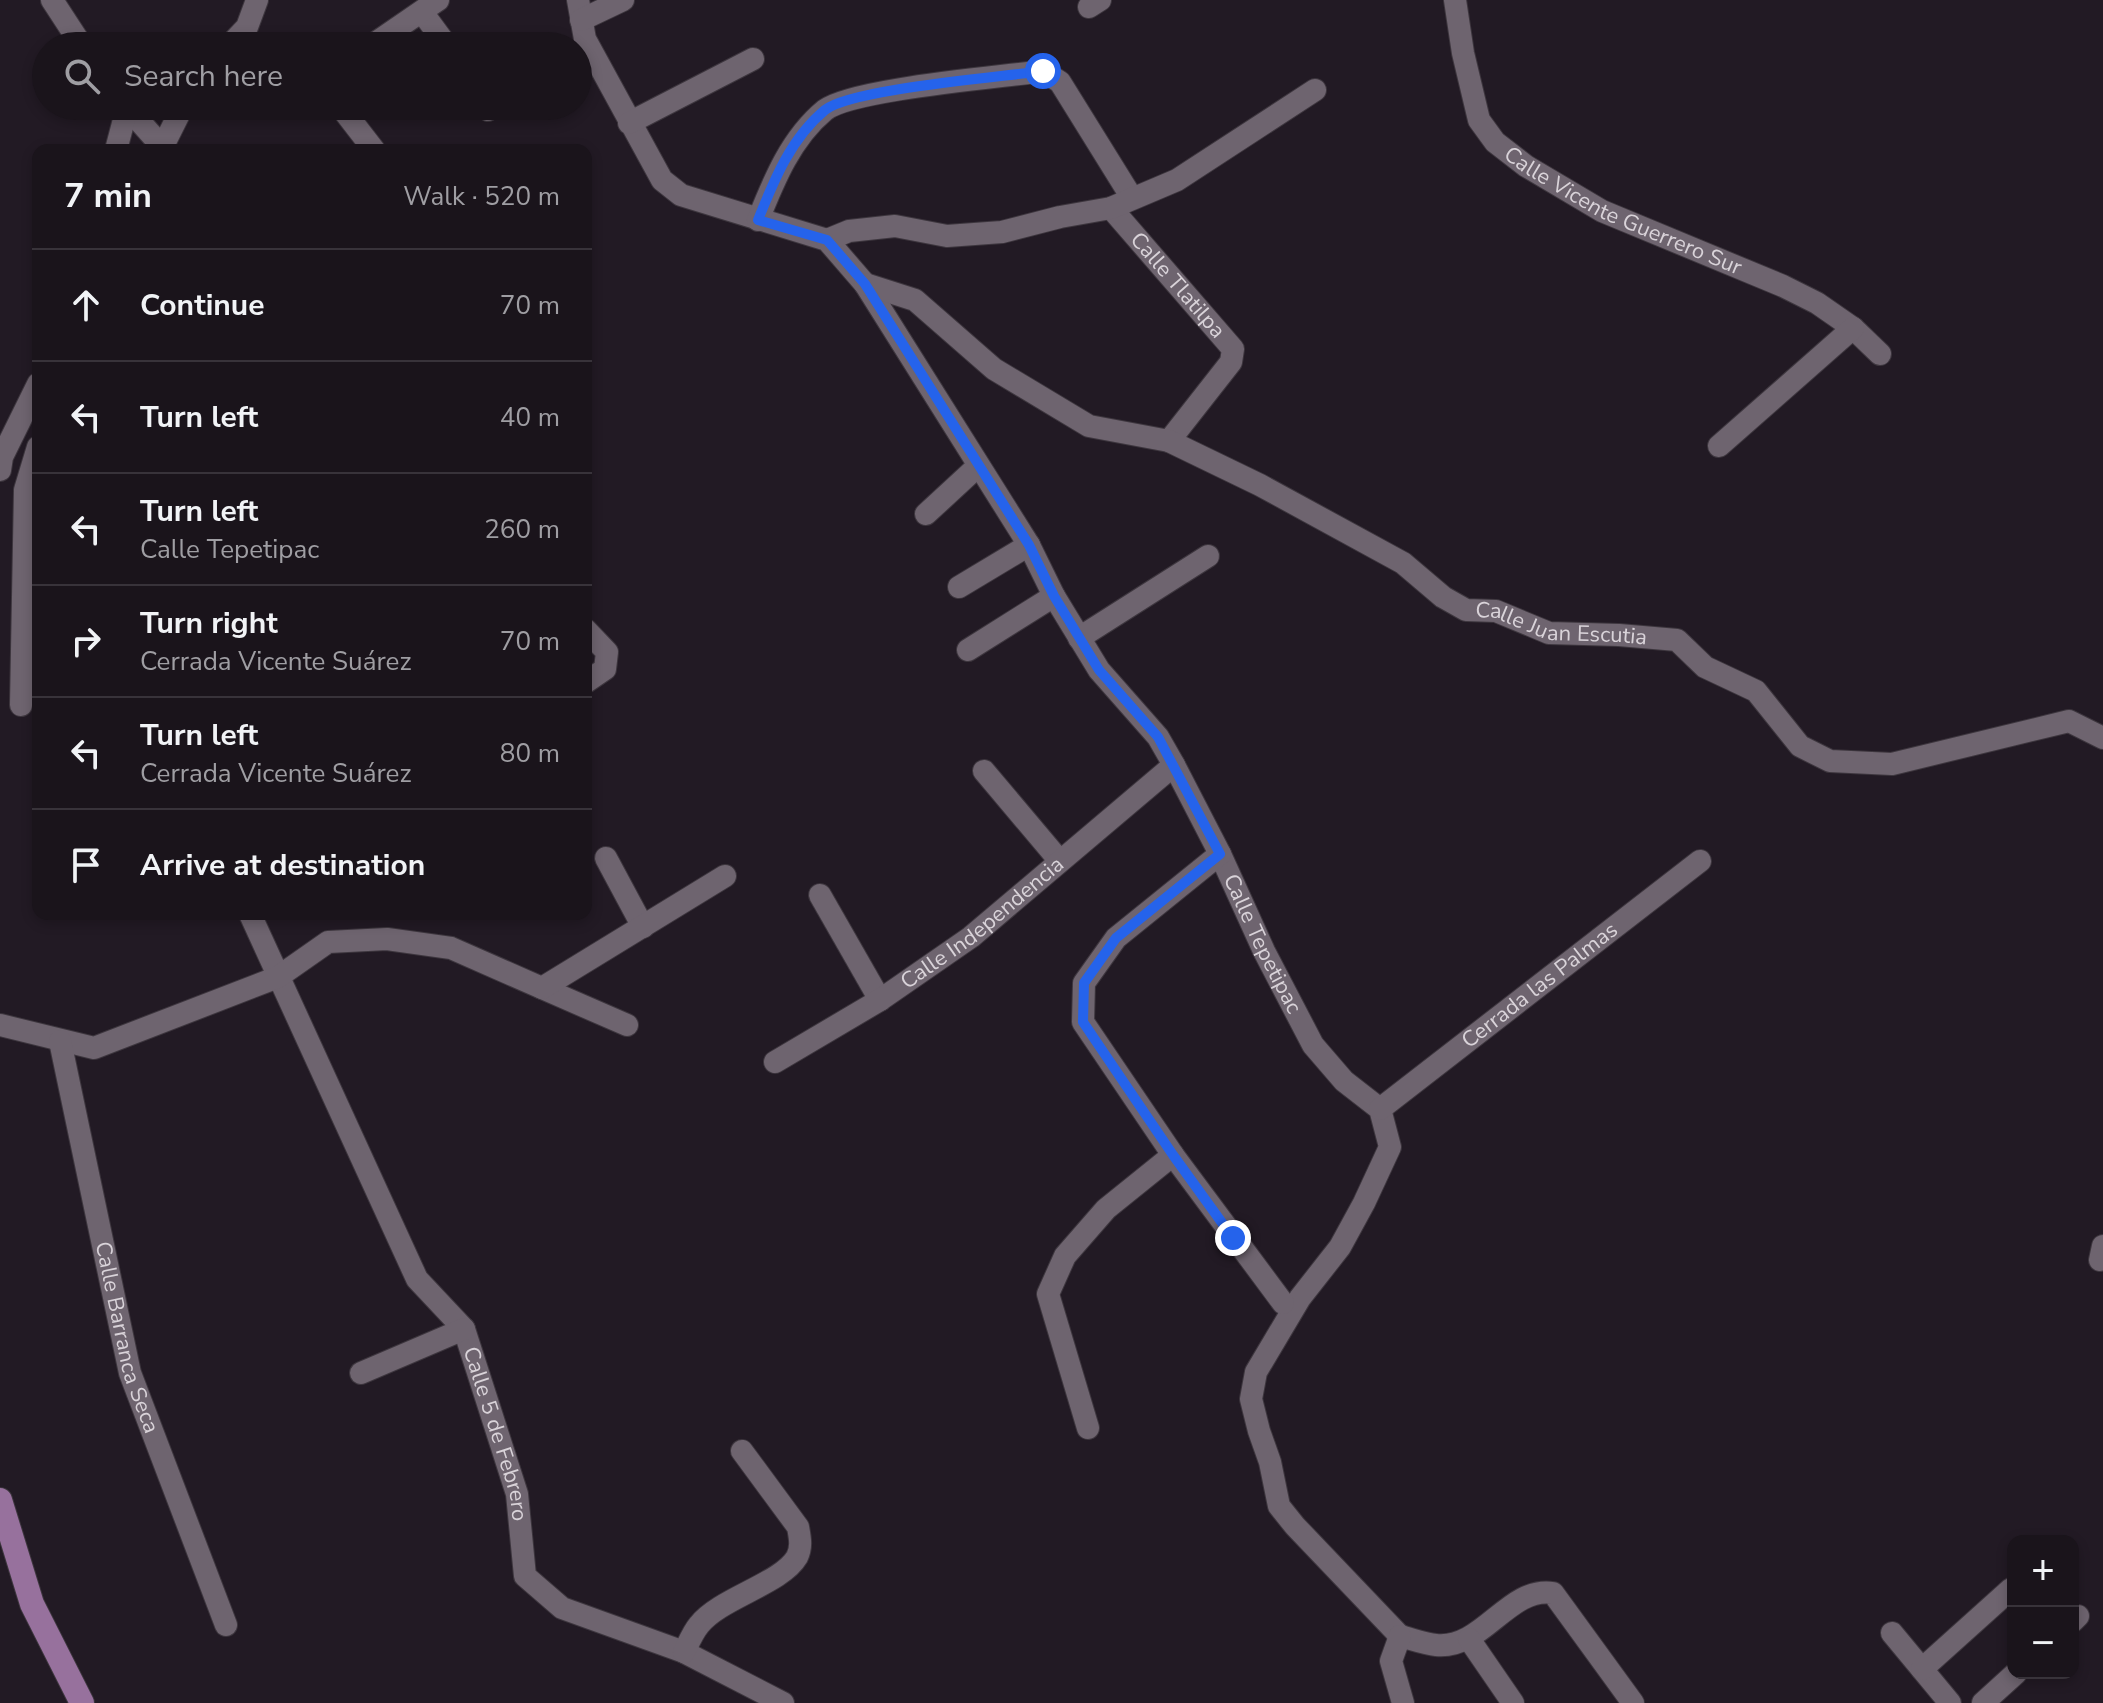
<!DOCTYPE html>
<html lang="en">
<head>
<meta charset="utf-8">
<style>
	:root { --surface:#1a141b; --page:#272128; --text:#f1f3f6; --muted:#9f9ea3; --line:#38333a }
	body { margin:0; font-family:"Nunito Sans",sans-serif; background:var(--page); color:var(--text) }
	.controls { position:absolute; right:24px; bottom:24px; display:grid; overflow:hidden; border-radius:16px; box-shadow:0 4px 12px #0003 }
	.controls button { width:72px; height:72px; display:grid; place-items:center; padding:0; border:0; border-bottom:2px solid var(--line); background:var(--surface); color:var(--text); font:40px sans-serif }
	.stop { position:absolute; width:24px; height:24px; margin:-18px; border:6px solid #2563eb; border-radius:50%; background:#fff }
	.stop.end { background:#2563eb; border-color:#fff; box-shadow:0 2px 8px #0008 }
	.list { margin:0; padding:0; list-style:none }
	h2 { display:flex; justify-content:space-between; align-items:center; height:104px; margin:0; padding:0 32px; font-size:34px }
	h2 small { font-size:26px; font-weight:400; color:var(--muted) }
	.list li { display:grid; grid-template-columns:52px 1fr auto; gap:24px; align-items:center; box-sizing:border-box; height:112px; padding:0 32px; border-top:2px solid var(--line) }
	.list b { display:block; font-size:30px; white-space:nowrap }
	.list p { margin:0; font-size:26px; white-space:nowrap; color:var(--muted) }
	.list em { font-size:26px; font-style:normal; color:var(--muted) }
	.icon { flex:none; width:44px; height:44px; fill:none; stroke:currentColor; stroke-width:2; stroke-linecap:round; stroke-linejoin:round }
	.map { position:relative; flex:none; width:2103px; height:1703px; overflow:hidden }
	.search { position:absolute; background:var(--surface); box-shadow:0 4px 12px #0003; left:32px; top:32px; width:560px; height:88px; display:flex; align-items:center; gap:20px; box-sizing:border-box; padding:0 28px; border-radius:44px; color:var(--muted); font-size:30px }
	.panel { position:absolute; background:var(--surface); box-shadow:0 4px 12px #0003; left:32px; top:144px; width:560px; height:776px; border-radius:16px }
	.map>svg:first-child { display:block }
</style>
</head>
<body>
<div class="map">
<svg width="2103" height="1703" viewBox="0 0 2103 1703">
	<rect width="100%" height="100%" fill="#221a24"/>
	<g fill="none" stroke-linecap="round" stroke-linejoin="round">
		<g stroke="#3d363e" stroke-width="24">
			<g id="minor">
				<path d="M 52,0 L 82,46"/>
				<path id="s1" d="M 578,0 L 585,39 L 662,180 L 681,195 L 827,240 L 865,284 L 1029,545 L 1054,596 L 1099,670 L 1158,737 L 1174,765 L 1220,854 L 1264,951 L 1313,1045 L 1344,1081 L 1380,1109 L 1390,1147 L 1364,1203 L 1340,1247 L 1300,1298 L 1256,1372 L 1251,1399 L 1259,1431 L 1270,1462 L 1279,1506 L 1295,1526 L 1400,1636"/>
				<path id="s2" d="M 1455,0 L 1463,53 L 1479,120 L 1495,142 L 1526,166 L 1602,211 L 1783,286 L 1817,303 L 1853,328 L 1880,354"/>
				<path d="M 1089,7 L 1100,0"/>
				<path d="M 422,12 L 447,46"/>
				<path d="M 581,20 L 623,0"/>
				<path d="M 229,46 L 247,27 L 257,0"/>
				<path d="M 371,46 L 438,0"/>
				<path d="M 126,106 L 165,150"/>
				<path d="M 340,106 L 374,150"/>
				<path d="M 486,106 L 488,110"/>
				<path d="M 629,123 L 753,59"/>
				<path d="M 116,150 L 127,108"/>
				<path d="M 161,150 L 183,106"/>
				<path id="s3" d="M 1111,208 L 1233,349 L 1231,362 L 1169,441"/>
				<path d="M 758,220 C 774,180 791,138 825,110 C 852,89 1002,77 1043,71 L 1060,82 L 1132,198"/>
				<path d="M 827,240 L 849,231 L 895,226 L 947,236 L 1002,232 L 1060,217 L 1111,208 L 1177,180 L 1315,90"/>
				<path id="s4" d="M 865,284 L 915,300 L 994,369 L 1089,426 L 1169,441 L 1260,485 L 1403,563 L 1443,597 L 1466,610 L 1496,611 L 1549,633 L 1619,635 L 1677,640 L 1705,667 L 1756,691 L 1800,746 L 1830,761 L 1892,764 L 2069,721 L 2103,738"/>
				<path d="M 1719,446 L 1853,328"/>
				<path d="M 0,470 L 2,457 L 38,384"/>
				<path d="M 926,514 L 978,466"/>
				<path d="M 959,587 L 1029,545"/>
				<path d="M 586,630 L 607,652 L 605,669 L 586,682"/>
				<path d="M 1079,638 L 1208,556"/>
				<path d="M 968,650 L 1054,596"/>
				<path d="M 21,705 L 25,490 L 38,447"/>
				<path d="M 984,771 L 1059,860"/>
				<path d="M 1220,854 L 1116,938 L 1084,983 L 1083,1022 L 1173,1155 L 1283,1303"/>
				<path d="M 606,858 L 643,927"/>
				<path d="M 820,895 L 880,1000"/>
				<path id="s5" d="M 250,914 L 417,1279 L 464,1329 L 517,1494 L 525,1576 L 562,1608 L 684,1652 L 783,1703"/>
				<path d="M 542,988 L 627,1025"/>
				<path d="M 0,1025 L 94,1048 L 278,977 L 328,942 L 387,939 L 451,948 L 542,988 L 725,876"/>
				<path id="s6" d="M 60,1041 L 130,1373 L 226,1625"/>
				<path id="s7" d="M 775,1062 L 880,1000 L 971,937 L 1174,765"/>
				<path id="s8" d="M 1380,1109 L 1700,861"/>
				<path d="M 2100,1260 L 2103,1246"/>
				<path d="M 361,1373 L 464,1329"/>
				<path d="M 1088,1428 L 1048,1294 L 1065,1256 L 1106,1209 L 1173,1155"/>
				<path d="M 2073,1621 L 2078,1616"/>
				<path d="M 1892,1633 L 1950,1703"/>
				<path d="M 1400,1636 C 1412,1639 1425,1644 1436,1645 C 1483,1650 1508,1586 1553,1593 L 1633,1703"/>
				<path d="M 1400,1636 L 1391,1661 L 1403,1703"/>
				<path d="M 1469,1639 L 1513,1703"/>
				<path d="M 684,1652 C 688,1644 693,1632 699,1625 C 720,1598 781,1584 797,1557 C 802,1547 800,1538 798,1527 L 742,1451"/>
				<path d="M 1922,1669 L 2011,1589"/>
				<path d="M 1983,1703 L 2016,1673"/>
			</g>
		</g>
		<g stroke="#3d363e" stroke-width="26">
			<path id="major" d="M 0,1500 L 32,1604 L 82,1703"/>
		</g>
		<use href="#minor" stroke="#6e646f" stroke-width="22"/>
		<use href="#major" stroke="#97719d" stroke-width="24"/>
	</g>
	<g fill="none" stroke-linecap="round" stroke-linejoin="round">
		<path stroke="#2563eb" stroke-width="10" d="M 1043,71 C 1002,77 851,89 825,110 C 791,138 774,180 758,220 L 827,240 L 865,284 L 1029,545 L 1054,596 L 1099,670 L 1158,737 L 1220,854 L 1116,938 L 1084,983 L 1083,1022 L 1173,1155 L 1233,1238"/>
	</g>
	<g text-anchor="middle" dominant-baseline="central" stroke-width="6" stroke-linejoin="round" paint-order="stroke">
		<g font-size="22" fill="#d9d3d9" stroke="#0a060a">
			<text stroke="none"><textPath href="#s2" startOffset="296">Calle Vicente Guerrero Sur</textPath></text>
			<text stroke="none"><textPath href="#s3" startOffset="102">Calle Tlatilpa</textPath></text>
			<text stroke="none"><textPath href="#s4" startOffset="790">Calle Juan Escutia</textPath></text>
			<text stroke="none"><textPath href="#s7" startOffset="250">Calle Independencia</textPath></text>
			<text stroke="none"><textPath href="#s1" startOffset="1208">Calle Tepetipac</textPath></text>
			<text stroke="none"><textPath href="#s8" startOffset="202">Cerrada las Palmas</textPath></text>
			<text stroke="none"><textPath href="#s6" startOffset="304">Calle Barranca Seca</textPath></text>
			<text stroke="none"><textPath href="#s5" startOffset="580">Calle 5 de Febrero</textPath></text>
		</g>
	</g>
</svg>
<div class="controls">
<button>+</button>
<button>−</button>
</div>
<div class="stop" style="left:1043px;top:71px"></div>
<div class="stop end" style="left:1233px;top:1238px"></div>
<div class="search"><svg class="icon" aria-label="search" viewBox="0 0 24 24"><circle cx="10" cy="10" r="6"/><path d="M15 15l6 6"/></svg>Search here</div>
<section class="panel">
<h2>7 min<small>Walk · 520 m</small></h2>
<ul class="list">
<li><svg class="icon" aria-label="ahead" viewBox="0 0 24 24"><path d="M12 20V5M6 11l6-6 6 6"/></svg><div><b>Continue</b></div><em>70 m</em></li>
<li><svg class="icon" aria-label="left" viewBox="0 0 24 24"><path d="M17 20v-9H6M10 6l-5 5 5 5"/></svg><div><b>Turn left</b></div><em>40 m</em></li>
<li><svg class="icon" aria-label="left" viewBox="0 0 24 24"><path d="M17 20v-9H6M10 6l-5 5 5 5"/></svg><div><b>Turn left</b><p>Calle Tepetipac</p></div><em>260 m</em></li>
<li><svg class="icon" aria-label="right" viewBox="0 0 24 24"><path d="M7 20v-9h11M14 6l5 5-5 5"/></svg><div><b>Turn right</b><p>Cerrada Vicente Suárez</p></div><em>70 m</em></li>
<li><svg class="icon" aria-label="left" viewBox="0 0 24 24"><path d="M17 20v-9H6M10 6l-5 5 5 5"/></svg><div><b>Turn left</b><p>Cerrada Vicente Suárez</p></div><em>80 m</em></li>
<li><svg class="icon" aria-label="arrive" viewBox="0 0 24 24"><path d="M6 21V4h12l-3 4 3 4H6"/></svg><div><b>Arrive at destination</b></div></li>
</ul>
</section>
</div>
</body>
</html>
